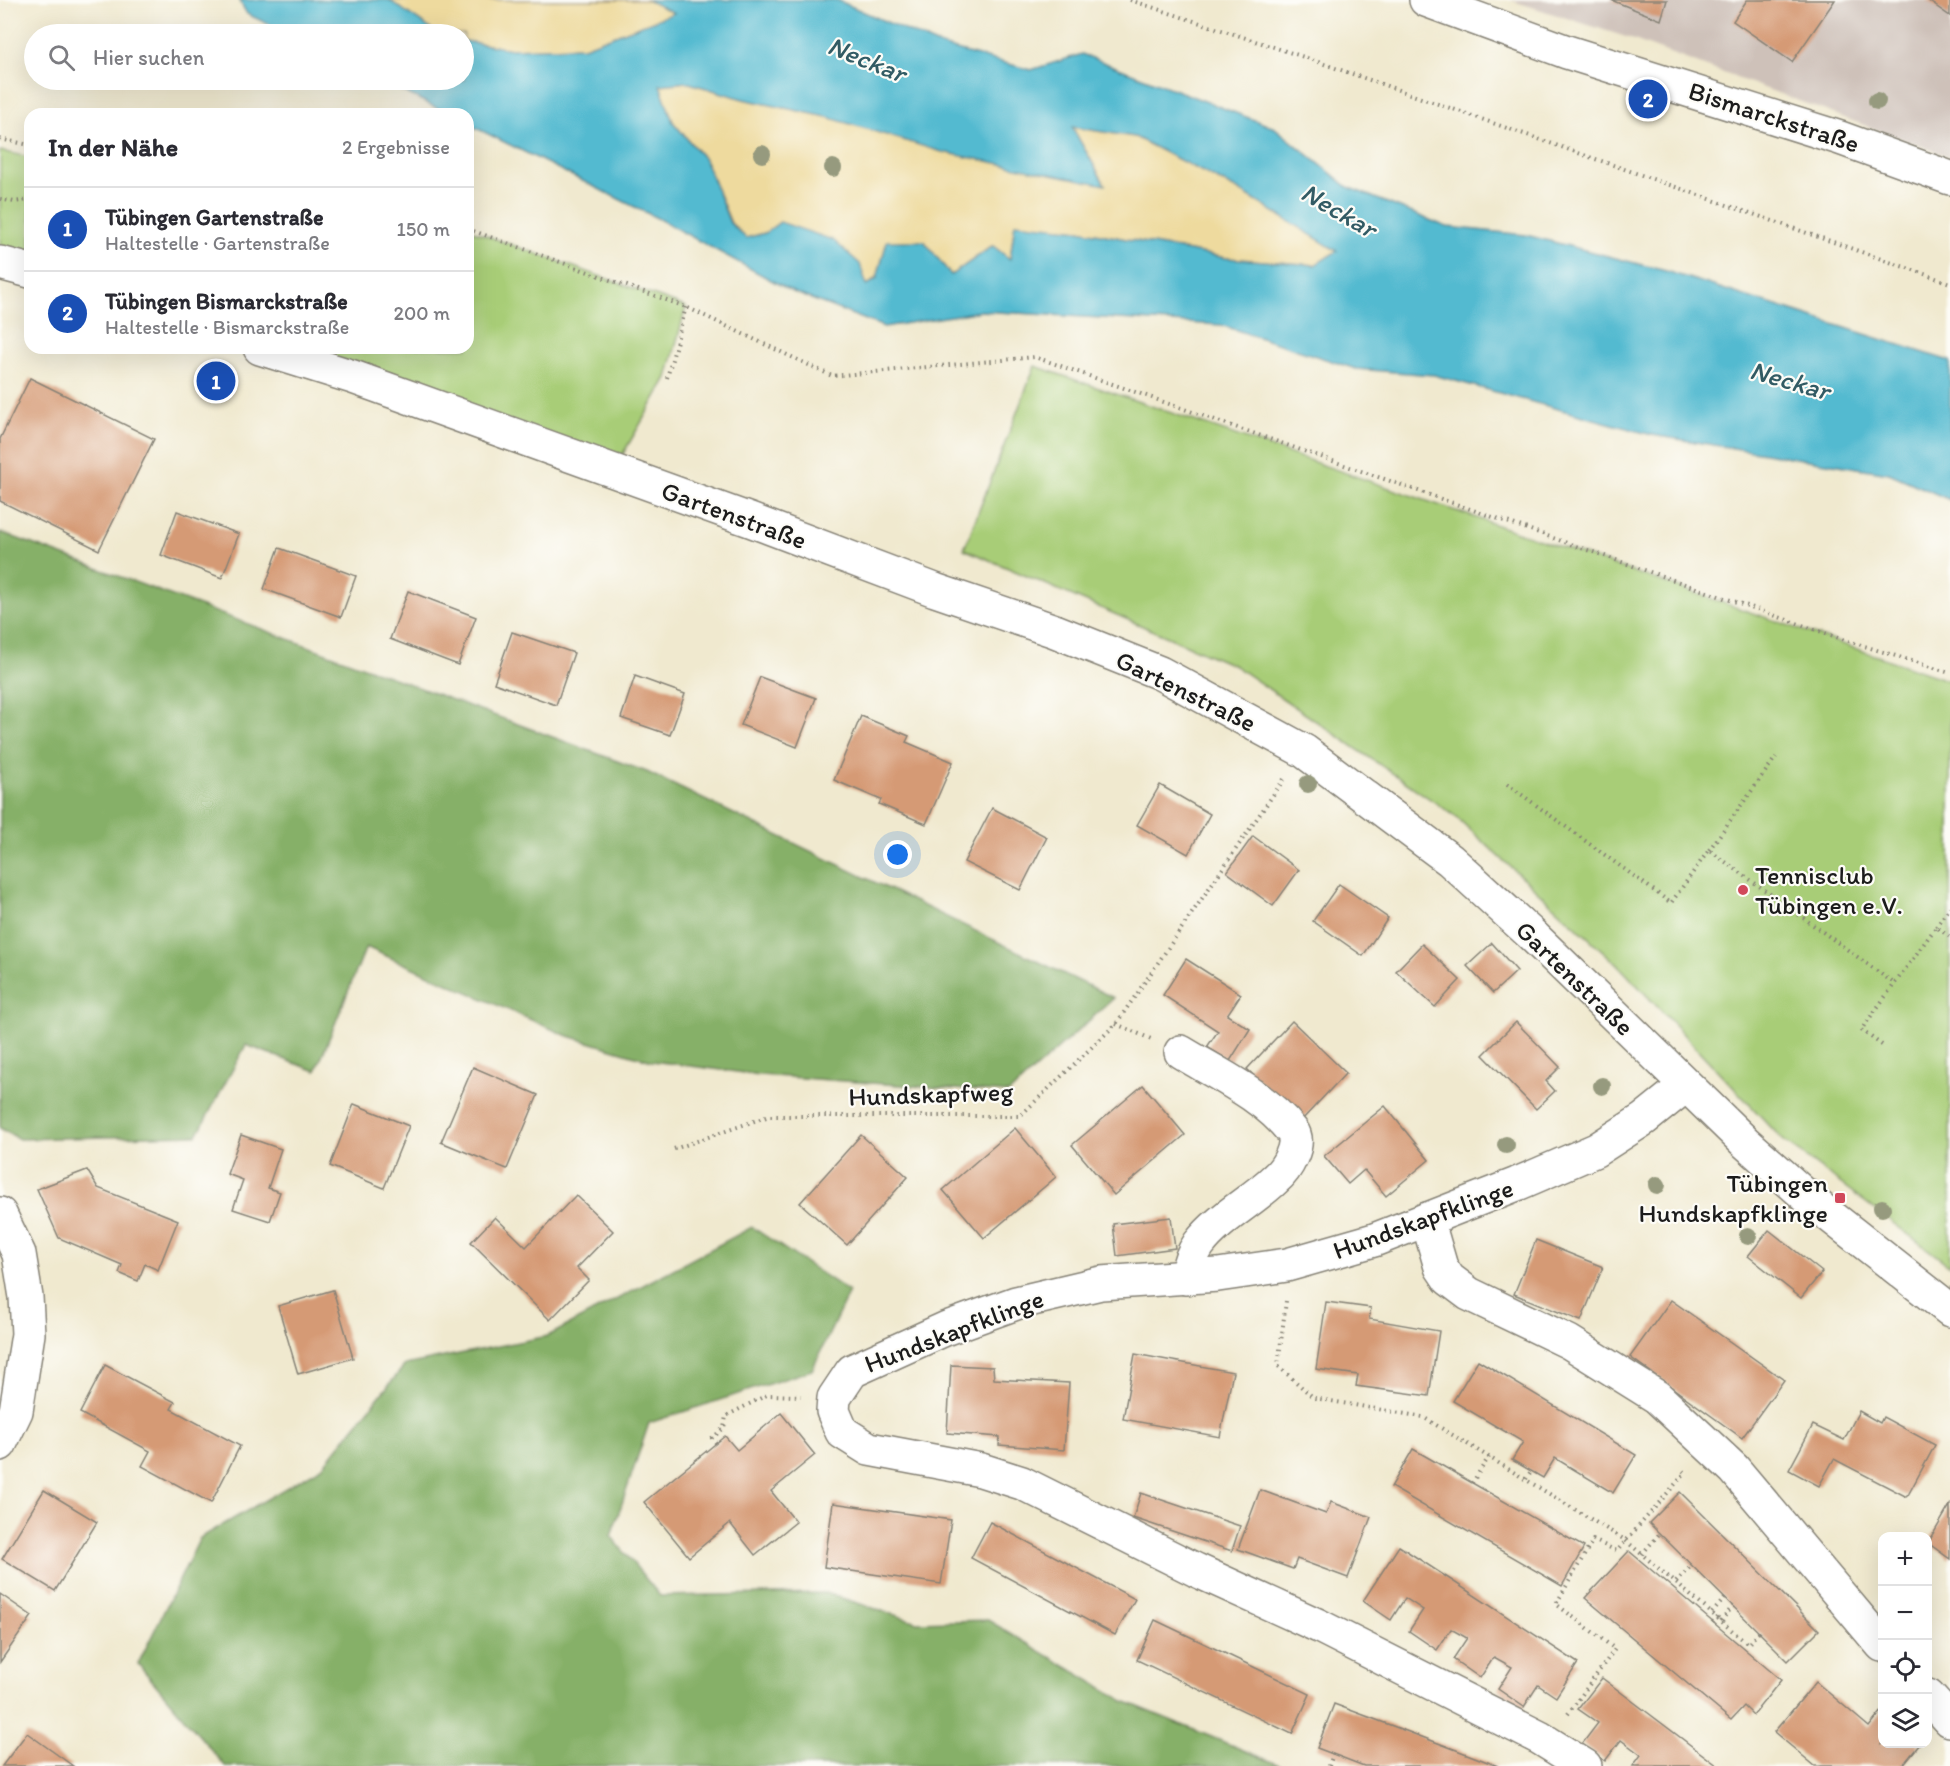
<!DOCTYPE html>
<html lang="de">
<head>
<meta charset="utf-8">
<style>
	:root { --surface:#fff; --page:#f2f2f3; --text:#2b2b33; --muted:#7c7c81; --line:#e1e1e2; --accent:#d1495b }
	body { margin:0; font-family:Itim,sans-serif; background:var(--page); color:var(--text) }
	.controls { position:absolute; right:18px; bottom:18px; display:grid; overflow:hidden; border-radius:12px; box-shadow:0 6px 24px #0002 }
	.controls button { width:54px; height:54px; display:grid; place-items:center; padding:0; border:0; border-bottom:2px solid var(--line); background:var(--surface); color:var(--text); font:30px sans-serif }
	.you { position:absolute; left:898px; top:855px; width:21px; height:21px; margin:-15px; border:4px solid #fff; border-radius:50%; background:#1a73e8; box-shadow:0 0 0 9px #1a73e833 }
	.badge { display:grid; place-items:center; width:39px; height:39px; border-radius:50%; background:var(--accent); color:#fff; font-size:20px; font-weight:700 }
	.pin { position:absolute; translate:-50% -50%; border:3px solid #fff; box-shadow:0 2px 6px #0006 }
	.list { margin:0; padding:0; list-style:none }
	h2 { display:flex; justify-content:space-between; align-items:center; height:78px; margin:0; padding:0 24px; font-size:26px }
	h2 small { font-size:20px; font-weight:400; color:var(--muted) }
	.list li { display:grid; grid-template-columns:39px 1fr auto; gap:18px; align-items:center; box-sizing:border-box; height:84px; padding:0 24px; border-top:2px solid var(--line) }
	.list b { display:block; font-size:22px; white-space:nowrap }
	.list p { margin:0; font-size:20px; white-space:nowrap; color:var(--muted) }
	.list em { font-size:20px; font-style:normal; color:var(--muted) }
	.icon { flex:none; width:33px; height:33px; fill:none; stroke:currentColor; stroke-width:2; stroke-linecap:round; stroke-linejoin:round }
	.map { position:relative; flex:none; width:1950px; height:1766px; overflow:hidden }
	.search { position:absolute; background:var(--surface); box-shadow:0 6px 24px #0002; left:24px; top:24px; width:450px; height:66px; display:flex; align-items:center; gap:15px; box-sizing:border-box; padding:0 21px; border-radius:33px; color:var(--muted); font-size:22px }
	.panel { position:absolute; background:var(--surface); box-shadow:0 6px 24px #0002; left:24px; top:108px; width:450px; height:246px; border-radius:18px }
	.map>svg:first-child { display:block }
</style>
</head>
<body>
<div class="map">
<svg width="1950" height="1766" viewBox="0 0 1950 1766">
	<rect width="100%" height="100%" fill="#fdfcf7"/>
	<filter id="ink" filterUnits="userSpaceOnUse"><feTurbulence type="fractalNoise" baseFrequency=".0167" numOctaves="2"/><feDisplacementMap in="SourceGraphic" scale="12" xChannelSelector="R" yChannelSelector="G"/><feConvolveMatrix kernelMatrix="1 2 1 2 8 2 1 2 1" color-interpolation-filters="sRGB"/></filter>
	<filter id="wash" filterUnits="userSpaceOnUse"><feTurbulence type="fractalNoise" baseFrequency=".008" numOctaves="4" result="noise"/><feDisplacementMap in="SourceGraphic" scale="24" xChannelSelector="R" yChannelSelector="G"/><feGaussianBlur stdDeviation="1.35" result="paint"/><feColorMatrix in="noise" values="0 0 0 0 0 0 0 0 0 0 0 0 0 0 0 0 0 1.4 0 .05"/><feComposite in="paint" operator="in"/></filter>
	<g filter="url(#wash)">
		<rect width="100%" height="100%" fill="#f0e9cf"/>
		<path fill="#cec1b9" d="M 1510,0 L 1950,0 L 1950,157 L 1626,37 Z"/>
		<g fill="#a8cd77" stroke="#62744a" stroke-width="1.5">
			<path d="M 0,151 L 30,157 L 30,271 L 0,263 Z"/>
			<path d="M 468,229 L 686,307 L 667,378 L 613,471 L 260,348 L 468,348 Z"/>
			<path d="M 1035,366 L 1950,681 L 1950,1266 L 1783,1140 L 1617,964 L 1455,816 L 1235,666 L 964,549 Z"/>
		</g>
		<g fill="#86b068" stroke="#516642" stroke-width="1.5">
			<path d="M 0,532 L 647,772 L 1114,998 L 1009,1093 L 760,1075 L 652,1061 L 565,1035 L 366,947 L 316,1071 L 246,1045 L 197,1135 L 19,1139 L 0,1128 Z"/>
			<path d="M 752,1227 L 849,1292 L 812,1370 L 649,1423 L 611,1536 L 660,1596 L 826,1593 L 917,1622 L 988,1620 L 1124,1701 L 1282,1766 L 225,1766 L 138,1664 L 200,1538 L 322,1467 L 405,1365 L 548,1336 Z"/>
		</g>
		<g fill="#eeda9e" stroke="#857b5d" stroke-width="1.5">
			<path d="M 389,0 L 647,0 L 674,13 L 584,47 L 511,49 L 464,41 L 464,34 L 438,34 Z"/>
			<path d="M 686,82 L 743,99 L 827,117 L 1105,184 L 1072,127 L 1135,137 L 1238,190 L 1338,251 L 1316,265 L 1226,258 L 1079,230 L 1015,223 L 1010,259 L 992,246 L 951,275 L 924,241 L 866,286 L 780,222 L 765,233 L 746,238 L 731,223 L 705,160 L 673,122 L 660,85 Z"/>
		</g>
		<g fill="#52bad0" stroke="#376b76" stroke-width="1.5" fill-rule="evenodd">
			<path d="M 239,0 L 389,0 L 438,34 L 289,34 L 247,14 Z"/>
			<path d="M 647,0 L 837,0 L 941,46 L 1031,70 L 1082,54 L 1275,128 L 1348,187 L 1447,227 L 1526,235 L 1666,271 L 1950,361 L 1950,500 L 1889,473 L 1652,435 L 1434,375 L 1356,369 L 1221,325 L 981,311 L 884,327 L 793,292 L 657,218 L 468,124 L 468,114 L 449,114 L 380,80 L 464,80 L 464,41 L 511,49 L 584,47 L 674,13 ZM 686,82 L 743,99 L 827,117 L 942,152 L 1105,185 L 1072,127 L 1135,137 L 1238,190 L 1337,251 L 1315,265 L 1226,258 L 1079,230 L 1015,223 L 1010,259 L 993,246 L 951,275 L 924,241 L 887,241 L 877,278 L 867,286 L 860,264 L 833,240 L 780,222 L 765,233 L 746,238 L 730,223 L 705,160 L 673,122 L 660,85 Z"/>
		</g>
		<g id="blocks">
			<g fill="#d59a75">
				<path d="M 1611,0 L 1667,0 L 1661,20 Z"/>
				<path d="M 1747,0 L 1835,0 L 1792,62 L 1733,21 Z"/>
				<path d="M 1927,0 L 1950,0 L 1950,16 Z"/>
				<path d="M 30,378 L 154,439 L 99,550 L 0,501 L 0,439 Z"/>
				<path d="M 177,511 L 239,534 L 222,578 L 161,555 Z"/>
				<path d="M 279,548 L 356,576 L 341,617 L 264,589 Z"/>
				<path d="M 408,591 L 476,617 L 458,665 L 390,639 Z"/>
				<path d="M 512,632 L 574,653 L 556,705 L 494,683 Z"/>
				<path d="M 635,676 L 685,694 L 670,735 L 621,718 Z"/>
				<path d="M 760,677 L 816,698 L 797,747 L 741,725 Z"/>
				<path d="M 861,716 L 909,736 L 906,742 L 953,762 L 926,824 L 879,804 L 881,800 L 834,780 Z"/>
				<path d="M 1160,785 L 1210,814 L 1188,854 L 1137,825 Z"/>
				<path d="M 992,808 L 1047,837 L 1020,890 L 964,862 Z"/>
				<path d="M 1253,836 L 1299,870 L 1273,906 L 1227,872 Z"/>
				<path d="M 1339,884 L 1388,918 L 1363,956 L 1313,921 Z"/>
				<path d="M 1492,943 L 1517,971 L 1493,993 L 1467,966 Z"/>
				<path d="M 1422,944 L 1460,980 L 1435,1007 L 1396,971 Z"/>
				<path d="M 1186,959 L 1241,994 L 1227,1015 L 1250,1029 L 1230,1061 L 1207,1047 L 1218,1031 L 1163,995 Z"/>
				<path d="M 1292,1021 L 1346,1073 L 1301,1121 L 1247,1069 Z"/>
				<path d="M 1516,1022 L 1560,1067 L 1546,1081 L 1555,1091 L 1536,1109 L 1483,1055 Z"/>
				<path d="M 473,1067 L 538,1095 L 507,1169 L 441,1142 Z"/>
				<path d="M 1143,1085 L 1185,1135 L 1114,1195 L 1072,1145 Z"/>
				<path d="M 354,1104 L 409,1126 L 384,1188 L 330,1166 Z"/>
				<path d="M 1385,1106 L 1429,1160 L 1386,1196 L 1364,1170 L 1348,1184 L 1324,1156 Z"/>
				<path d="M 1015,1128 L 1056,1177 L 984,1238 L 943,1190 Z"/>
				<path d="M 241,1135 L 281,1149 L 268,1188 L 280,1192 L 270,1221 L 233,1209 L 243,1180 L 227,1174 Z"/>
				<path d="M 861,1135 L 908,1177 L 847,1245 L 800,1203 Z"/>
				<path d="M 87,1170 L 98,1188 L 178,1220 L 158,1270 L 145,1264 L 138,1281 L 119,1273 L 122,1265 L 59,1238 L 37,1189 Z"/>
				<path d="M 576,1195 L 613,1231 L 577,1268 L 589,1280 L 550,1320 L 471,1242 L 495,1217 L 526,1247 Z"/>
				<path d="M 1171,1217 L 1175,1248 L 1117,1256 L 1113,1224 Z"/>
				<path d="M 1769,1230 L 1822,1272 L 1801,1298 L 1748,1256 Z"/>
				<path d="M 1536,1240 L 1603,1267 L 1581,1321 L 1514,1294 Z"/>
				<path d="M 333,1290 L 353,1358 L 298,1374 L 278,1306 Z"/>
				<path d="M 1671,1300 L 1784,1380 L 1742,1438 L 1630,1357 Z"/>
				<path d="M 1326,1302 L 1371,1308 L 1369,1319 L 1439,1331 L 1429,1396 L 1356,1386 L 1358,1375 L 1316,1369 Z"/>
				<path d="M 1135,1354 L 1233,1372 L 1220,1437 L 1123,1419 Z"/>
				<path d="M 1478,1360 L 1636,1455 L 1613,1493 L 1555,1458 L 1543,1478 L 1512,1460 L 1523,1442 L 1453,1401 Z"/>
				<path d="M 105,1365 L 175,1402 L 171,1409 L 240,1446 L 211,1503 L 142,1466 L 150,1451 L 80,1413 Z"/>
				<path d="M 951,1365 L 993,1367 L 994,1379 L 1069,1383 L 1064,1450 L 999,1445 L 1000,1437 L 947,1433 Z"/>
				<path d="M 1859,1411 L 1880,1423 L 1883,1417 L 1935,1445 L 1907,1497 L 1834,1459 L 1819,1486 L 1789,1470 L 1813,1425 L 1844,1440 Z"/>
				<path d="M 781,1413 L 815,1455 L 771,1491 L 796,1522 L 755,1555 L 730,1523 L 689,1557 L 644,1502 L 725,1436 L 737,1450 Z"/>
				<path d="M 1413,1449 L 1584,1547 L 1562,1586 L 1391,1487 Z"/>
				<path d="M 44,1490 L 97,1522 L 55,1591 L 2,1559 Z"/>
				<path d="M 1260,1490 L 1326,1514 L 1331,1502 L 1371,1517 L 1348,1578 L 1297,1559 L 1293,1569 L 1238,1549 Z"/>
				<path d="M 1680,1492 L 1819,1630 L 1788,1661 L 1649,1523 Z"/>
				<path d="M 1141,1493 L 1240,1526 L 1232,1551 L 1133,1518 Z"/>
				<path d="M 833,1503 L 951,1520 L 941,1584 L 824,1567 Z"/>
				<path d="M 1950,1505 L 1950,1559 L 1928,1543 Z"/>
				<path d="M 990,1522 L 1135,1599 L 1115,1635 L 971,1558 Z"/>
				<path d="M 1399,1546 L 1578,1663 L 1556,1697 L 1538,1685 L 1524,1707 L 1498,1689 L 1512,1667 L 1494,1657 L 1480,1678 L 1453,1659 L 1467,1638 L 1451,1629 L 1437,1650 L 1409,1631 L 1423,1610 L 1405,1598 L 1391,1620 L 1363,1601 Z"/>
				<path d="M 1629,1551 L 1781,1680 L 1753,1715 L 1744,1706 L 1731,1720 L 1585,1598 Z"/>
				<path d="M 0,1594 L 32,1616 L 0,1662 Z"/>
				<path d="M 1155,1620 L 1310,1694 L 1292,1734 L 1137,1660 Z"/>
				<path d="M 1602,1678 L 1718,1766 L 1633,1766 L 1641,1755 L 1621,1740 L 1605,1761 L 1582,1744 L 1598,1723 L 1578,1709 Z"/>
				<path d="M 1816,1682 L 1869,1727 L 1882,1711 L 1882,1744 L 1920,1744 L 1902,1766 L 1815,1766 L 1774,1732 Z"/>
				<path d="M 1334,1704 L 1446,1746 L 1498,1766 L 1364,1766 L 1317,1748 Z"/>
				<path d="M 27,1733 L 73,1766 L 2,1766 Z"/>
			</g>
		</g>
	</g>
	<g filter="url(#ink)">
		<use href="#blocks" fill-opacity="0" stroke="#868276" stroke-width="1.5"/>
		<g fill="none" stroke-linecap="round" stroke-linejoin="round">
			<g stroke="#868276" stroke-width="36">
				<g id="minor">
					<path d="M 1426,0 L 1567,52 L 1840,138 L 1950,178"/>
					<path d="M 0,263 L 30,271"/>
					<path d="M 260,348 L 353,377 L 750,520 L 935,590 L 1055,631 L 1160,673 L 1304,751 L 1450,860 L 1530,933 L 1745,1142 L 1815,1204 L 1950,1310"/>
					<path d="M 1181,1052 C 1217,1074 1265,1096 1292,1131 C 1302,1144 1286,1170 1275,1179 C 1251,1202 1220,1217 1199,1244 C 1192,1254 1188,1266 1186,1278"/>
					<path d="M 0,1214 L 19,1254 L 26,1297 L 28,1334 L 16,1411 L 0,1444"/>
					<path d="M 1427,1219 L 1441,1267 L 1449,1279 L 1469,1294 L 1569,1342 L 1657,1397 L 1734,1469 L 1882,1645"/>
					<path d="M 1928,1696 L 1950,1720"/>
					<path d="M 1585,1766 L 1540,1738 L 1319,1626 L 1196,1570 L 1022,1483 L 981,1470 L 869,1449 L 842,1432 L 833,1411 L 834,1398 L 852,1371 L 947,1328 L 1016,1303 L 1101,1283 L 1218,1275 L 1287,1265 L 1374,1240 L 1517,1184 L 1596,1150 L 1644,1119 L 1685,1086"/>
				</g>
			</g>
			<g stroke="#868276" stroke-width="4" stroke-dasharray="1.5 4.5" stroke-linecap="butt">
				<path d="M 1130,0 L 1304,57 L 1950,283"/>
				<path d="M 0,139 L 30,145"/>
				<path d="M 0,199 L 14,202 L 30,200"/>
				<path d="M 468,229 L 686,307 L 832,376 L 1035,357 L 1842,639 L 1950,673"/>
				<path d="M 667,378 L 686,307"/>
				<path d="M 1507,784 L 1671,903 L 1709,850 L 1895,984"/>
				<path d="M 1709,850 L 1776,757"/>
				<path d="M 1936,927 L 1950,907"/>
				<path d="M 1116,1024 L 1151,1039"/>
				<path d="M 1882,1045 L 1861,1030 L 1936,927 L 1950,937"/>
				<path d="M 674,1149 L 769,1116 L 1020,1116 L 1116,1024 L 1284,779"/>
				<path d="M 1286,1301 L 1278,1366 L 1314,1398 L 1423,1417 L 1625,1540 L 1748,1644 L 1759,1632"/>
				<path d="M 716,1443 L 712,1438 L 724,1428 L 726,1416 L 767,1395 L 801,1396"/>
				<path d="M 1526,1479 L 1531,1471"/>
				<path d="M 1472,1483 L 1489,1457"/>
				<path d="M 1642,1554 L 1660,1533"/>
				<path d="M 1676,1582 L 1692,1565"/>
				<path d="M 1712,1613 L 1725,1598"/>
				<path d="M 1721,1621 L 1733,1606"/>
				<path d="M 1713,1623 L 1718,1617"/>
				<path d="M 1568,1714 L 1615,1649 L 1556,1604 L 1593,1540 L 1617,1551 L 1685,1473 L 1683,1471"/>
				<path d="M 1329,1766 L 1333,1754"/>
			</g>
			<use href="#minor" stroke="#fff" stroke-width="33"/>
		</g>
		<g fill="#969a7e">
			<circle cx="1877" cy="101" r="9"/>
			<circle cx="762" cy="154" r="9"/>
			<circle cx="833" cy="168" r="9"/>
			<circle cx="1308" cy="784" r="9"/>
			<circle cx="1602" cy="1086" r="9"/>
			<circle cx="1506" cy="1145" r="9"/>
			<circle cx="1657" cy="1185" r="9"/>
			<circle cx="1882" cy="1208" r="9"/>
			<circle cx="1748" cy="1236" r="9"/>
		</g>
	</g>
	<g fill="#d1495b" stroke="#fdfcf7" stroke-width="2">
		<circle cx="1743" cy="890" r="6"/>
		<rect x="1834" y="1192" width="12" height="12" rx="3"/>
	</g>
	<g text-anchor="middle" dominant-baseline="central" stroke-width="4.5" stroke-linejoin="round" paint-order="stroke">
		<g font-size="26" fill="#1c1c1c" stroke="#fdfcf7">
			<text transform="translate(1774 117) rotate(18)">Bismarckstraße</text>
			<text transform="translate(734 515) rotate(20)">Gartenstraße</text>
			<text transform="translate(1186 691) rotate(26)">Gartenstraße</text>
			<text transform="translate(1575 978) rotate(44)">Gartenstraße</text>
			<text transform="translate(931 1094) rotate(-2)">Hundskapfweg</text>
			<text transform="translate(1423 1219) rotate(-20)">Hundskapfklinge</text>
			<text transform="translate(954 1331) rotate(-21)">Hundskapfklinge</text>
		</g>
		<g font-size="26" fill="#1c1c1c" stroke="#fdfcf7" text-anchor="start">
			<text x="1755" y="875">Tennisclub<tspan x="1755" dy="30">Tübingen e.V.</tspan></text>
			<text x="1828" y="1183" text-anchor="end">Tübingen<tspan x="1828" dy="30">Hundskapfklinge</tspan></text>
		</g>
		<g font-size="27" font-style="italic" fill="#325b64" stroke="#fdfcf7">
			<text transform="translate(867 59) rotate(22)">Neckar</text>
			<text transform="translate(1339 210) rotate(30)">Neckar</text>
			<text transform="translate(1790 380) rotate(16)">Neckar</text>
		</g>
	</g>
</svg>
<div class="controls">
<button>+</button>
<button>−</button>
<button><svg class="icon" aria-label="locate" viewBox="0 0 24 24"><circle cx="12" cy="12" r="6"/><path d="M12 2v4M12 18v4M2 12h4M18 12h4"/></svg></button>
<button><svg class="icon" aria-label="layers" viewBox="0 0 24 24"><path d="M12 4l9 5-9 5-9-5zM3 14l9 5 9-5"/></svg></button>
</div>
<div class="you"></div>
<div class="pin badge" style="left:216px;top:381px;background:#1a4fb4">1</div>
<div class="pin badge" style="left:1648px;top:99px;background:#1a4fb4">2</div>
<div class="search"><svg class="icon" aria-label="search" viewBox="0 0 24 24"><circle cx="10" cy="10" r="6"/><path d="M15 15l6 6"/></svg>Hier suchen</div>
<section class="panel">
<h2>In der Nähe<small>2 Ergebnisse</small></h2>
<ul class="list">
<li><span class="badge" style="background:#1a4fb4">1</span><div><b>Tübingen Gartenstraße</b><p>Haltestelle · Gartenstraße</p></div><em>150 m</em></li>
<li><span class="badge" style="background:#1a4fb4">2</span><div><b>Tübingen Bismarckstraße</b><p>Haltestelle · Bismarckstraße</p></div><em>200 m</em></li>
</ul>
</section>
</div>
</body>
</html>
